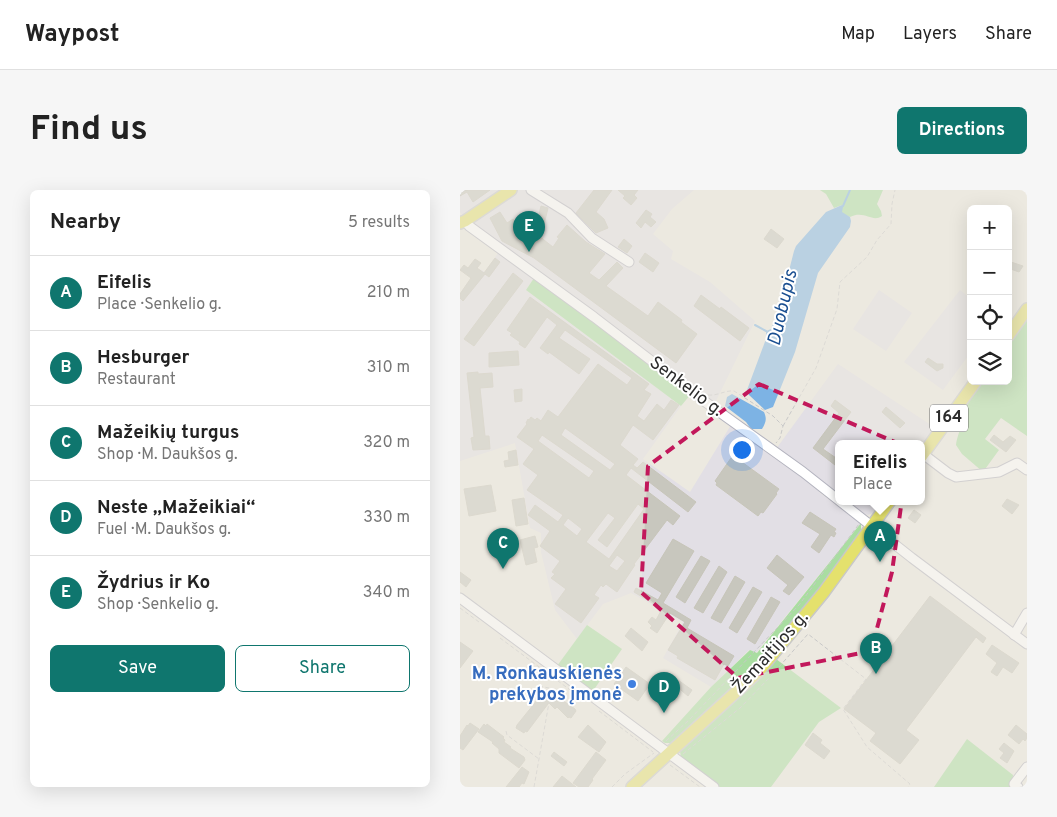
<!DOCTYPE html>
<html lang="en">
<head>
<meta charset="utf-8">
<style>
	:root { --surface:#fff; --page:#f6f6f6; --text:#222; --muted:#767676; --line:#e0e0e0; --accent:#0f766e }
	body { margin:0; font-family:Overpass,sans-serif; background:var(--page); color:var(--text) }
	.controls { position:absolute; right:15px; top:15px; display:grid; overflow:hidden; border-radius:8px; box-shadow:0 5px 20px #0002 }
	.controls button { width:45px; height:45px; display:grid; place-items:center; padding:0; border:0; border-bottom:1px solid var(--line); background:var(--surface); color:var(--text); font:25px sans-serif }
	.you { position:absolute; left:281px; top:259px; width:18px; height:18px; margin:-12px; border:4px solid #fff; border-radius:50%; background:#1a73e8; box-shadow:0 0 0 8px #1a73e833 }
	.badge { display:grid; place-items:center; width:32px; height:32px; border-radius:50%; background:var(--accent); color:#fff; font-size:16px; font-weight:700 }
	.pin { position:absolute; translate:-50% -41px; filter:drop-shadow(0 1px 2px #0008) }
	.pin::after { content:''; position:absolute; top:26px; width:18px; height:15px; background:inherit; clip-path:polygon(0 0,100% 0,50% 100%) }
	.popup { position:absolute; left:375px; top:250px; width:90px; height:65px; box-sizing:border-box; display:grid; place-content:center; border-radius:8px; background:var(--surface); filter:drop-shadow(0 1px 4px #0005); font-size:16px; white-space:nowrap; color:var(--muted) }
	.popup b { font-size:19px; color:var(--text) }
	.popup::after { content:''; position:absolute; left:50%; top:100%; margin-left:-10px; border:10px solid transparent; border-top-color:var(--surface) }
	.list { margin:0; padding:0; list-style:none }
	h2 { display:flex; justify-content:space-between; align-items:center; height:65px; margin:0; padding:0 20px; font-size:21px }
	h2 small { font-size:16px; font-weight:400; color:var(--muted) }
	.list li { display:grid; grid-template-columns:32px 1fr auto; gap:15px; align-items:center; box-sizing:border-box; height:75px; padding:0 20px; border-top:1px solid var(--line) }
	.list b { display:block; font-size:19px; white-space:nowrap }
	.list p { margin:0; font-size:16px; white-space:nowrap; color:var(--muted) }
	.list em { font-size:16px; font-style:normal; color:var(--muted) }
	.actions { display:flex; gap:10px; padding:15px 20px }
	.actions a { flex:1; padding:11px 0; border:1px solid var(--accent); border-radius:8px; text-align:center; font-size:18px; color:var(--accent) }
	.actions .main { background:var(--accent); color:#fff }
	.icon { flex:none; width:28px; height:28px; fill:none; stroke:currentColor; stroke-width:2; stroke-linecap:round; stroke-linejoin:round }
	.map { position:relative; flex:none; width:567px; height:597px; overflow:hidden; border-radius:8px }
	header { display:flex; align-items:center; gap:30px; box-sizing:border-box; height:70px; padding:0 25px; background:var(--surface); border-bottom:1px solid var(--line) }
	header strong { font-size:24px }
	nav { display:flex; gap:28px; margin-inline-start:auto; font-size:18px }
	.intro { display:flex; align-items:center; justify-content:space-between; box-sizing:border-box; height:120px; padding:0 30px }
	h1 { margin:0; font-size:35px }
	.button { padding:12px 22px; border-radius:8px; background:var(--accent); color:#fff; font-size:18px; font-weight:700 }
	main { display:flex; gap:30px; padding:0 30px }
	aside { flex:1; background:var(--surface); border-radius:8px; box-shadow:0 5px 20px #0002 }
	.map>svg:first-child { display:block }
</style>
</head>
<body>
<header>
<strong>Waypost</strong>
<nav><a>Map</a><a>Layers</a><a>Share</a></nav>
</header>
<div class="intro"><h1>Find us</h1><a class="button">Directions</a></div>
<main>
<aside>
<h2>Nearby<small>5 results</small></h2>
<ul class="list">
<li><span class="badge">A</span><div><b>Eifelis</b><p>Place · Senkelio g.</p></div><em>210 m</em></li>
<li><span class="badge">B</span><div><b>Hesburger</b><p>Restaurant</p></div><em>310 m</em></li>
<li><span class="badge">C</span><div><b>Mažeikių turgus</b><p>Shop · M. Daukšos g.</p></div><em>320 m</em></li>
<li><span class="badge">D</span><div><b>Neste „Mažeikiai“</b><p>Fuel · M. Daukšos g.</p></div><em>330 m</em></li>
<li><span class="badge">E</span><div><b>Žydrius ir Ko</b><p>Shop · Senkelio g.</p></div><em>340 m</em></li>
</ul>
<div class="actions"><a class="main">Save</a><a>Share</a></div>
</aside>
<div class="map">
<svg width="567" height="597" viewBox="0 0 567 597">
	<rect width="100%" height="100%" fill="#ece9e0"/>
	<g fill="#e2dfe5">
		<path d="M 0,0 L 44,0 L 4,27 L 0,22 Z"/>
		<path d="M 59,0 L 234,0 L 212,19 L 193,44 L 213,61 L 211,69 L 250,92 L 295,131 L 255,213 L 11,35 L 11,33 Z"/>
		<path d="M 38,63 L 74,88 L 66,100 L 221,216 L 183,269 L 230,302 L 271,235 L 354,295 L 360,303 L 401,333 L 296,463 L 289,460 L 251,497 L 203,468 L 223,432 L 171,403 L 143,414 L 117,449 L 95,420 L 81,362 L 81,343 L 70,338 L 55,253 L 0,271 L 0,103 L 7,93 L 9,94 L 20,79 L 25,82 Z"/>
		<path d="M 419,100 L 452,123 L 426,161 L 393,139 Z"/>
		<path d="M 500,100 L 511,109 L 511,162 L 483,200 L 444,172 Z"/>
		<path d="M 378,174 L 477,239 L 461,257 L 461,253 L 379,253 L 379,306 L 316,259 Z"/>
		<path d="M 385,311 L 423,311 L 415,322 L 408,325 L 400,322 Z"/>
	</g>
	<g fill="#a9dda1">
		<path d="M 360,0 L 423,0 L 417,14 L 421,21 L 422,26 C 412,33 405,20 390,27 L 381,23 L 382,15 L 374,18 L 366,4 Z"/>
		<path d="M 74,88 L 231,204 L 221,216 L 66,100 Z"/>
		<path d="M 567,127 L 567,246 L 541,228 L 525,249 L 539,260 L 523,282 L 502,264 L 496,255 C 497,244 505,234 496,226 L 521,191 L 548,191 L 548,153 Z"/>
		<path d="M 401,333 L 401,342 L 372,386 L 299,474 L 269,503 L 211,553 L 205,553 L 202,551 L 251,497 L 290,460 L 297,463 Z"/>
		<path d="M 127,435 L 162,459 L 133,501 L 97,476 Z"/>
		<path d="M 316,469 L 381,518 L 359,532 L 311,597 L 260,597 L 221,568 L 220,561 Z"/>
		<path d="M 507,549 L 553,585 L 552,597 L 474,597 Z"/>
	</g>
	<g fill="#7db3e4">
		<path d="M 382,15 L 383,17 L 382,22 L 390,27 L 391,31 L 390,37 L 358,83 L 335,162 L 313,217 L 305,220 L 289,205 L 287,200 L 306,149 L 306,141 L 311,139 L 319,120 L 334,61 L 336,56 L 366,22 Z"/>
		<path d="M 272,204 L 304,222 C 307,229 306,232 302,239 L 291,239 L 286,232 L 265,216 L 267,207 Z"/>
	</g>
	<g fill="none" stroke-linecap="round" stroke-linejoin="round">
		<g stroke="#7db3e4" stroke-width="2">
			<path d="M 383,16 L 390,0"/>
			<path d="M 295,135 L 306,141"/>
		</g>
	</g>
	<g fill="#c8c7be" stroke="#c7c5b9" fill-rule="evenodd">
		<path d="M 0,0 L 30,0 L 13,12 L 7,2 L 0,6 Z"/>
		<path d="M 134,0 L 152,0 L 136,22 L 144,29 L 148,38 L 136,43 L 116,23 Z"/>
		<path d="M 158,0 L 178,0 L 174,5 L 177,8 L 171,15 L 163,8 L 165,6 Z"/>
		<path d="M 81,16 L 88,18 L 81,47 L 84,50 L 93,57 L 99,48 L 97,47 L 107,35 L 126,52 L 145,64 L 129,83 L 139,90 L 157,72 L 163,78 L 146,96 L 188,126 L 198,112 L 222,130 L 221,132 L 237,144 L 216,173 L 74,68 L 42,51 L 30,28 L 40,22 L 47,33 L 53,29 L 63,45 L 73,50 Z"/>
		<path d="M 186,20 L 192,24 L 190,27 L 196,32 L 191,37 L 185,32 L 181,38 L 176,33 Z"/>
		<path d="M 311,39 L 324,49 L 317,58 L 304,49 Z"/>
		<path d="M 164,49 L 172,56 L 167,63 L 158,57 Z"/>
		<path d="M 185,63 L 199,73 L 193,82 L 179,72 Z"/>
		<path d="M 35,68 L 40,72 L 29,87 L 25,84 L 3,111 L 0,108 L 0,104 L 11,88 L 0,80 L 4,75 L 8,78 L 15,69 L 21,73 L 17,78 L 24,83 Z"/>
		<path d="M 548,71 L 563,76 L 559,82 L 548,78 Z"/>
		<path d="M 53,83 L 63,91 L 14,156 L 4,149 Z"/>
		<path d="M 241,105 L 260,119 L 261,117 L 289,138 L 280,151 L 234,116 Z"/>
		<path d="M 70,107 L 189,194 L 184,200 L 191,204 L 177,226 L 184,231 L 197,214 L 204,220 L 211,210 L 219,215 L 193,250 L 173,235 L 160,255 L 178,269 L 173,275 L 177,278 L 183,272 L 236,312 L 228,322 L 171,278 L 166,285 L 220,326 L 213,335 L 207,330 L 174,374 L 175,375 L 157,402 L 146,394 L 143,397 L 141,395 L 134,405 L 139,408 L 121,433 L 95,414 L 106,399 L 91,388 L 95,384 L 92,382 L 100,371 L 80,356 L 90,341 L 68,325 L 75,315 L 98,332 L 103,325 L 67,300 L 78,285 L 63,274 L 74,259 L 57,247 L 67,234 L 66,233 L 68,229 L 69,230 L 71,227 L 75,230 L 77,228 L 81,231 L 88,220 L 98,227 L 138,174 L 167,195 L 172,188 L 105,140 L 99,148 L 130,169 L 119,184 L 89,162 L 88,164 L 80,158 L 97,135 L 87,127 L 65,158 L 59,154 L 60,152 L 50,145 L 52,143 L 47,140 ZM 105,238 L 155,274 L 150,280 L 101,245 ZM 82,245 L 134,281 L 129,288 L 78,251 ZM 178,314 L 184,319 L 149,369 L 126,352 L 148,323 L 155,328 L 138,350 L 147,357 ZM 108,328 L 122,339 L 117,346 L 103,335 ZM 157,365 L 165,371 L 157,381 L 149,376 Z"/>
		<path d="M 58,161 L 59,175 L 29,177 L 29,163 Z"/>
		<path d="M 468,168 L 477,174 L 483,174 L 483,178 L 477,181 L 465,172 Z"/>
		<path d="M 18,182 L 18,184 L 32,183 L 33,197 L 20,198 L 25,246 L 29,246 L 30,259 L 13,260 L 11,248 L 14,247 L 7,183 Z"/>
		<path d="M 62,199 L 62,211 L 55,212 L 54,200 Z"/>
		<path d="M 375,210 L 391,222 L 363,259 L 379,270 L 375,275 L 353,258 L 379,223 L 371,216 Z"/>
		<path d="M 426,217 L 445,233 L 440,238 L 422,222 Z"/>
		<path d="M 534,245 L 543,252 L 550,246 L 556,250 L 546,262 L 530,250 Z"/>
		<path d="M 56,260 L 58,275 L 45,277 L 44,271 L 49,270 L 48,262 Z"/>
		<path d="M 275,267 L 319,299 L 316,303 L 317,304 L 303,323 L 301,322 L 298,326 L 256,295 L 257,293 L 255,291 L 271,268 L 274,270 Z"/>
		<path d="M 31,295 L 36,321 L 9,326 L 4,299 Z"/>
		<path d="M 64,308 L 68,334 L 56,336 L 52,310 Z"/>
		<path d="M 547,309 L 559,315 L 552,324 L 542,316 Z"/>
		<path d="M 454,320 L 461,325 L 455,333 L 448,328 Z"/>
		<path d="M 350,322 L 376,339 L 374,342 L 376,343 L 374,347 L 371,345 L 359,363 L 351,357 L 360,344 L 342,333 Z"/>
		<path d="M 75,346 L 78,357 L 74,358 L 77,372 L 66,375 L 60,350 Z"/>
		<path d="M 213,349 L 234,361 L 203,413 L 231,430 L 227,438 L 274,466 L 268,476 L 264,474 L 255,490 L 217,468 L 218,466 L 208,460 L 225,432 L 210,423 L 197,443 L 190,438 L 192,436 L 188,432 L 192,427 L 196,430 L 202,419 L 174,402 L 176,398 L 198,410 L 202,403 L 186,393 Z"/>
		<path d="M 317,365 L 344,387 L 329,405 L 323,401 L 328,395 L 307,378 Z"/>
		<path d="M 241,366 L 250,371 L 225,413 L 216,407 Z"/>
		<path d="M 259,376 L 267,382 L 243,423 L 234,418 Z"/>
		<path d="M 0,382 L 11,390 L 6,397 L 0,392 Z"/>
		<path d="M 275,386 L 285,392 L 261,433 L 251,428 Z"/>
		<path d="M 293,397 L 302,402 L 277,443 L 269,438 Z"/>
		<path d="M 470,406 L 526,448 L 523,453 L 516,447 L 446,540 L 459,550 L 440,574 L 410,551 L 416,543 L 384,519 Z"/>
		<path d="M 311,407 L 320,412 L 295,454 L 287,449 Z"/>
		<path d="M 171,438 L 188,452 L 182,461 L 165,446 Z"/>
		<path d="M 0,452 L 13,461 L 0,478 Z"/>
		<path d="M 532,455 L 559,473 L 552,483 L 543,477 L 537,486 L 531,482 L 537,473 L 526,464 Z"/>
		<path d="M 166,477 L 190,494 L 178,511 L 154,494 Z"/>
		<path d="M 218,490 L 232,500 L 228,506 L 215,495 Z"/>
		<path d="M 82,504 L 91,510 L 67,542 L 65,541 L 64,543 L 56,538 L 57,535 Z"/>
		<path d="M 95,505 L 115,519 L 116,521 L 111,528 L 109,527 L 108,528 L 97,517 L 95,519 L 89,513 Z"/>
		<path d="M 10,533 L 19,539 L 3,560 L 0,558 L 0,546 L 7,535 L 8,536 Z"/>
		<path d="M 24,534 L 26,536 L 27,534 L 44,547 L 43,548 L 45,550 L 44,552 L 51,557 L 50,558 L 64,567 L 65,570 L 59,578 L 39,563 L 39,559 L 32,553 L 33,552 L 18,542 Z"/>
		<path d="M 128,535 L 146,552 L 139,562 L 118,547 Z"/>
		<path d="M 556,535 L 567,544 L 567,548 L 565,551 L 563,549 L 559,554 L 548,545 Z"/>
		<path d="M 353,543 L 362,550 L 360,553 L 370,561 L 364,569 L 345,555 Z"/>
		<path d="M 544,553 L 554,561 L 547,573 L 540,568 L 544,563 L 539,559 Z"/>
		<path d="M 94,562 L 107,572 L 104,576 L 91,566 Z"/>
		<path d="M 136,562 L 146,570 L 132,589 L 133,590 L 128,597 L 119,597 L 113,593 Z"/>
		<path d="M 62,577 L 69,582 L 64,594 L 62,593 L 59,597 L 46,597 Z"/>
		<path d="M 102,586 L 116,597 L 93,597 Z"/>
	</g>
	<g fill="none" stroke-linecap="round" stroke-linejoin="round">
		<g stroke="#b3b3be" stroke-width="11">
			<g id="minor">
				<path d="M 71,0 L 108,23 L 132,48 L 169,72"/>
				<path d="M 5,31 L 9,36 L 134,127 L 244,211 L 343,282 L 452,368 L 567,454"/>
				<path d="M 463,264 L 488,283 L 496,287 L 539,282 L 557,273 L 567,280"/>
				<path d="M 0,408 L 254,597"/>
				<path d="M 554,445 L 567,423"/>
				<path d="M 558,597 L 554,594 L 567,577"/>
			</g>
		</g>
		<g stroke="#c8c8c8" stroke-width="14">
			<g id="major">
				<path d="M 0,33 L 5,31 L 51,0"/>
				<path d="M 548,146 L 567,119"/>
				<path d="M 461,267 L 516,191"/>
				<path d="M 172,597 L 299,481 L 364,402 L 430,311"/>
			</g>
		</g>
		<g stroke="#c8c8c8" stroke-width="1" stroke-dasharray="4 2.5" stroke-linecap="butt">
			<path d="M 248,205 C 258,206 265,200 274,201 L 313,226 L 323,236 L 320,248 L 316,253"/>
			<path d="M 323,236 L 356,178 L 377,119 L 380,92 L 407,67 L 417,50 L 431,34 L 432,14 L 435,0"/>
			<path d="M 0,418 L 19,432"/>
			<path d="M 40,448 L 121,508"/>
			<path d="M 79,496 L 99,500 L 105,504"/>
			<path d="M 139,521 L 193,562"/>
			<path d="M 46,541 L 47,545 L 79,569"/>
			<path d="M 206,551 L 229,530 L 339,415 L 399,334"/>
			<path d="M 223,564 L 280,518 L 311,486 L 348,444 L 406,489 L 383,519 L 407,557 L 450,594 L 448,597"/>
			<path d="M 210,575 L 240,597"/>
			<path d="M 74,597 L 90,507 L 77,498"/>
			<path d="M 152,597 L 165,584 L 194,563"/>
		</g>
		<use href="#minor" stroke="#fff" stroke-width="9"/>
		<use href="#major" stroke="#e4e16d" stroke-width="11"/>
	</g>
	<path d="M0 0H567V597H0ZM 299,194 L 449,258 L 432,382 L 411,461 L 278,488 L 181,402 L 188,276 Z" fill="#ece9e0" fill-opacity=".55" fill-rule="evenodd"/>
	<path fill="none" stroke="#c2185b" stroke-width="4" stroke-dasharray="10 6" stroke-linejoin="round" d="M 299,194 L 449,258 L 432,382 L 411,461 L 278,488 L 181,402 L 188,276 Z"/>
	<circle fill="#3f7fe0" stroke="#fff" stroke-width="2" cx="172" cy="494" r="5"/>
	<g text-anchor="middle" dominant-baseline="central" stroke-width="4" stroke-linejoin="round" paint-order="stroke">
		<rect fill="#fff" stroke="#6b6b6b" stroke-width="1" x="470" y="214.5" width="38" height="27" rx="4"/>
		<g font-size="16" font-weight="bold" fill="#2c2c2c">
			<text x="489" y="228">164</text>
		</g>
		<g font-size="18" fill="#2c2c2c" stroke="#fff">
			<text transform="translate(226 197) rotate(37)">Senkelio g.</text>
			<text transform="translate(311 463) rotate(-48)">Žemaitijos g.</text>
		</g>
		<g font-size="18" font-weight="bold" fill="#366cbe" stroke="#fff" text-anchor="end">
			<text x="162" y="484">M. Ronkauskienės<tspan x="162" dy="21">prekybos įmonė</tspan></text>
		</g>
		<g font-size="19" font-style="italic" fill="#1a4f91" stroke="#fff">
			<text transform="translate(323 118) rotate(-77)">Duobupis</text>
		</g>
	</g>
</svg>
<div class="controls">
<button>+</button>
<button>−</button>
<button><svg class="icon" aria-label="locate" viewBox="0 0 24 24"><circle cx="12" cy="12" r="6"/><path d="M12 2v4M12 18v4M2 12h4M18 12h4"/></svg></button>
<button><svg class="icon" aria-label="layers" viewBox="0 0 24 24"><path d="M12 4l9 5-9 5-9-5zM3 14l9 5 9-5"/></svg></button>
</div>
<div class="you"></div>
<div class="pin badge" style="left:420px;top:372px">A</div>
<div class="popup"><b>Eifelis</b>Place</div>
<div class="pin badge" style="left:416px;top:484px">B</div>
<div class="pin badge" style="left:43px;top:379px">C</div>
<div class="pin badge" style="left:204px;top:523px">D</div>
<div class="pin badge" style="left:69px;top:62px">E</div>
</div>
</main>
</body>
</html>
